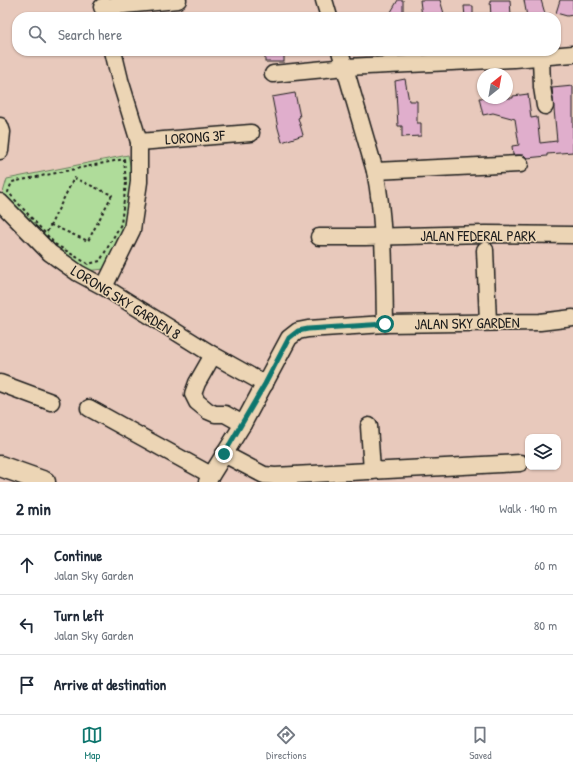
<!DOCTYPE html>
<html lang="en">
<head>
<meta charset="utf-8">
<style>
	:root { --surface:#fff; --page:#f2f2f3; --text:#1f2937; --muted:#747a83; --line:#e0e1e3; --accent:#0f766e }
	body { margin:0; font-family:"Patrick Hand",sans-serif; background:var(--page); color:var(--text) }
	.controls { position:absolute; right:12px; bottom:12px; display:grid; overflow:hidden; border-radius:8px; box-shadow:0 1px 3px #0004 }
	.controls button { width:36px; height:36px; display:grid; place-items:center; padding:0; border:0; border-bottom:1px solid var(--line); background:var(--surface); color:var(--text); font:20px sans-serif }
	.compass { position:absolute; left:477px; top:68px; width:36px; height:36px; border-radius:50%; background:var(--surface); box-shadow:0 1px 3px #0004; rotate:31deg }
	.stop { position:absolute; width:12px; height:12px; margin:-9px; border:3px solid #0f766e; border-radius:50%; background:#fff }
	.stop.end { background:#0f766e; border-color:#fff; box-shadow:0 1px 4px #0008 }
	.list { margin:0; padding:0; list-style:none }
	h2 { display:flex; justify-content:space-between; align-items:center; height:52px; margin:0; padding:0 16px; font-size:17px }
	h2 small { font-size:13px; font-weight:400; color:var(--muted) }
	.list li { display:grid; grid-template-columns:26px 1fr auto; gap:12px; align-items:center; box-sizing:border-box; height:60px; padding:0 16px; border-top:1px solid var(--line) }
	.list b { display:block; font-size:15px; white-space:nowrap }
	.list p { margin:0; font-size:13px; white-space:nowrap; color:var(--muted) }
	.list em { font-size:13px; font-style:normal; color:var(--muted) }
	.icon { flex:none; width:22px; height:22px; fill:none; stroke:currentColor; stroke-width:2; stroke-linecap:round; stroke-linejoin:round }
	.map { position:relative; flex:none; width:573px; height:482px; overflow:hidden }
	.search { position:absolute; background:var(--surface); box-shadow:0 1px 3px #0004; left:12px; right:12px; top:12px; height:44px; display:flex; align-items:center; gap:10px; box-sizing:border-box; padding:0 14px; border-radius:16px; color:var(--muted); font-size:15px }
	.sheet { height:232px; background:var(--surface) }
	nav { display:flex; justify-content:space-around; align-items:center; box-sizing:border-box; height:56px; border-top:1px solid var(--line); background:var(--surface); font-size:11px; color:var(--muted) }
	nav a { display:grid; justify-items:center; gap:2px }
	nav .on { color:var(--accent) }
	.map>svg:first-child { display:block }
</style>
</head>
<body>
<div class="map">
<svg width="573" height="482" viewBox="0 0 573 482">
	<rect width="100%" height="100%" fill="#e8c9bc"/>
	<filter id="ink" filterUnits="userSpaceOnUse"><feTurbulence type="fractalNoise" baseFrequency=".025" numOctaves="2"/><feDisplacementMap in="SourceGraphic" scale="8" xChannelSelector="R" yChannelSelector="G"/><feConvolveMatrix kernelMatrix="1 2 1 2 8 2 1 2 1" color-interpolation-filters="sRGB"/></filter>
	<g filter="url(#ink)">
		<path fill="#afdc9a" stroke="#667c5b" d="M 128,155 L 134,182 L 127,225 L 105,269 L 85,271 L 51,250 L 2,196 L 7,179 Z"/>
		<g fill="#e0aecc" stroke="#1c1c1c">
			<path d="M 398,0 L 403,0 L 403,17 L 388,17 Z"/>
			<path d="M 420,0 L 440,0 L 445,17 L 422,17 Z"/>
			<path d="M 490,0 L 510,0 L 511,16 L 491,17 Z"/>
			<path d="M 524,0 L 541,0 L 546,17 L 527,17 Z"/>
			<path d="M 560,0 L 573,0 L 573,15 L 567,16 L 556,13 Z"/>
			<path d="M 464,6 L 473,6 L 473,17 L 465,17 Z"/>
			<rect x="265" y="51" width="19" height="11"/>
			<path d="M 405,79 L 409,101 L 417,101 L 417,123 L 421,123 L 421,136 L 402,137 L 402,126 L 398,126 L 396,91 L 395,81 Z"/>
			<path d="M 573,86 L 573,152 L 547,154 L 547,156 L 527,158 L 524,155 L 513,155 L 512,146 L 519,145 L 515,119 L 493,113 L 483,115 L 479,98 L 513,98 L 513,96 L 528,94 L 531,118 L 537,117 L 540,143 L 557,141 L 552,88 Z"/>
			<path d="M 295,93 L 300,117 L 298,118 L 303,135 L 282,142 L 278,128 L 272,97 Z"/>
		</g>
		<g fill="none" stroke-linecap="round" stroke-linejoin="round">
			<g stroke="#1c1c1c" stroke-width="19">
				<g id="minor">
					<path d="M 324,0 L 329,17"/>
					<path d="M 102,7 L 178,0"/>
					<path d="M 340,51 L 375,171 C 385,221 384,273 385,324"/>
					<path d="M 541,56 L 542,87 L 545,106"/>
					<path d="M 273,74 L 346,67 L 514,59 L 573,54"/>
					<path d="M 0,126 L 2,132 L 0,151"/>
					<path d="M 139,142 L 251,133"/>
					<path d="M 375,171 L 520,164"/>
					<path d="M 0,202 L 50,253 L 78,273 L 104,287 L 213,355 L 265,384"/>
					<path d="M 319,237 L 365,237 L 485,234 L 573,235"/>
					<path d="M 485,250 L 488,322"/>
					<path d="M 104,287 L 132,230 L 139,182 L 139,142 L 120,80 L 113,51"/>
					<path d="M 213,355 L 197,383 L 193,394 L 197,402 L 208,411 L 215,414 L 225,414 L 243,424"/>
					<path d="M 0,383 L 51,402"/>
					<path d="M 89,408 L 211,475"/>
					<path d="M 369,426 L 372,471"/>
					<path d="M 224,454 L 264,475 L 275,476 L 520,463"/>
					<path d="M 207,482 L 243,424 L 289,338 L 298,331 L 308,329 L 385,324 L 540,322 L 573,318"/>
				</g>
			</g>
			<g stroke="#1c1c1c" stroke-width="23">
				<path id="major" d="M 0,466 L 45,482"/>
			</g>
			<g stroke="#1c1c1c" stroke-width="2" stroke-dasharray="3 3" stroke-linecap="butt">
				<path d="M 124,159 L 126,183 L 121,224 L 100,261 L 88,264 L 55,244 L 8,192 L 12,182 Z"/>
				<path d="M 47,232 L 74,178 L 112,195 L 88,241 L 51,225"/>
			</g>
			<use href="#minor" stroke="#ecd5b5" stroke-width="16"/>
			<use href="#major" stroke="#ecd5b5" stroke-width="20"/>
		</g>
	</g>
	<g fill="none" stroke-linecap="round" stroke-linejoin="round" filter="url(#ink)">
		<path stroke="#0f766e" stroke-width="5" d="M 224,454 L 265,384 L 289,338 L 298,331 L 308,329 L 385,324"/>
	</g>
	<g text-anchor="middle" dominant-baseline="central" stroke-width="3" stroke-linejoin="round" paint-order="stroke">
		<g font-size="15" fill="#1c1c1c" stroke="#ecd5b5">
			<text transform="translate(195 137) rotate(-4)">LORONG 3F</text>
			<text x="478" y="235">JALAN FEDERAL PARK</text>
			<text transform="translate(126 302) rotate(32)">LORONG SKY GARDEN 8</text>
			<text transform="translate(467 323) rotate(-1)">JALAN SKY GARDEN</text>
		</g>
	</g>
</svg>
<div class="controls">
<button><svg class="icon" aria-label="layers" viewBox="0 0 24 24"><path d="M12 4l9 5-9 5-9-5zM3 14l9 5 9-5"/></svg></button>
</div>
<svg class="compass" viewBox="-18 -18 36 36"><path d="M0-13l5 13h-10z" fill="#e53935"/><path d="M0 13l5-13h-10z" fill="#747a83"/></svg>
<div class="stop" style="left:385px;top:324px"></div>
<div class="stop end" style="left:224px;top:454px"></div>
<div class="search"><svg class="icon" aria-label="search" viewBox="0 0 24 24"><circle cx="10" cy="10" r="6"/><path d="M15 15l6 6"/></svg>Search here</div>
</div>
<section class="sheet">
<h2>2 min<small>Walk · 140 m</small></h2>
<ul class="list">
<li><svg class="icon" aria-label="ahead" viewBox="0 0 24 24"><path d="M12 20V5M6 11l6-6 6 6"/></svg><div><b>Continue</b><p>Jalan Sky Garden</p></div><em>60 m</em></li>
<li><svg class="icon" aria-label="left" viewBox="0 0 24 24"><path d="M17 20v-9H6M10 6l-5 5 5 5"/></svg><div><b>Turn left</b><p>Jalan Sky Garden</p></div><em>80 m</em></li>
<li><svg class="icon" aria-label="arrive" viewBox="0 0 24 24"><path d="M6 21V4h12l-3 4 3 4H6"/></svg><div><b>Arrive at destination</b></div></li>
</ul>
</section>
<nav>
<a class="on"><svg class="icon" aria-label="map" viewBox="0 0 24 24"><path d="M3 6l6-2 6 2 6-2v14l-6 2-6-2-6 2zM9 4v14M15 6v14"/></svg>Map</a>
<a><svg class="icon" aria-label="directions" viewBox="0 0 24 24"><path d="M12 3l9 9-9 9-9-9zM9 14v-3h6M13 9l2 2-2 2"/></svg>Directions</a>
<a><svg class="icon" aria-label="saved" viewBox="0 0 24 24"><path d="M7 4h10v16l-5-4-5 4z"/></svg>Saved</a>
</nav>
</body>
</html>
